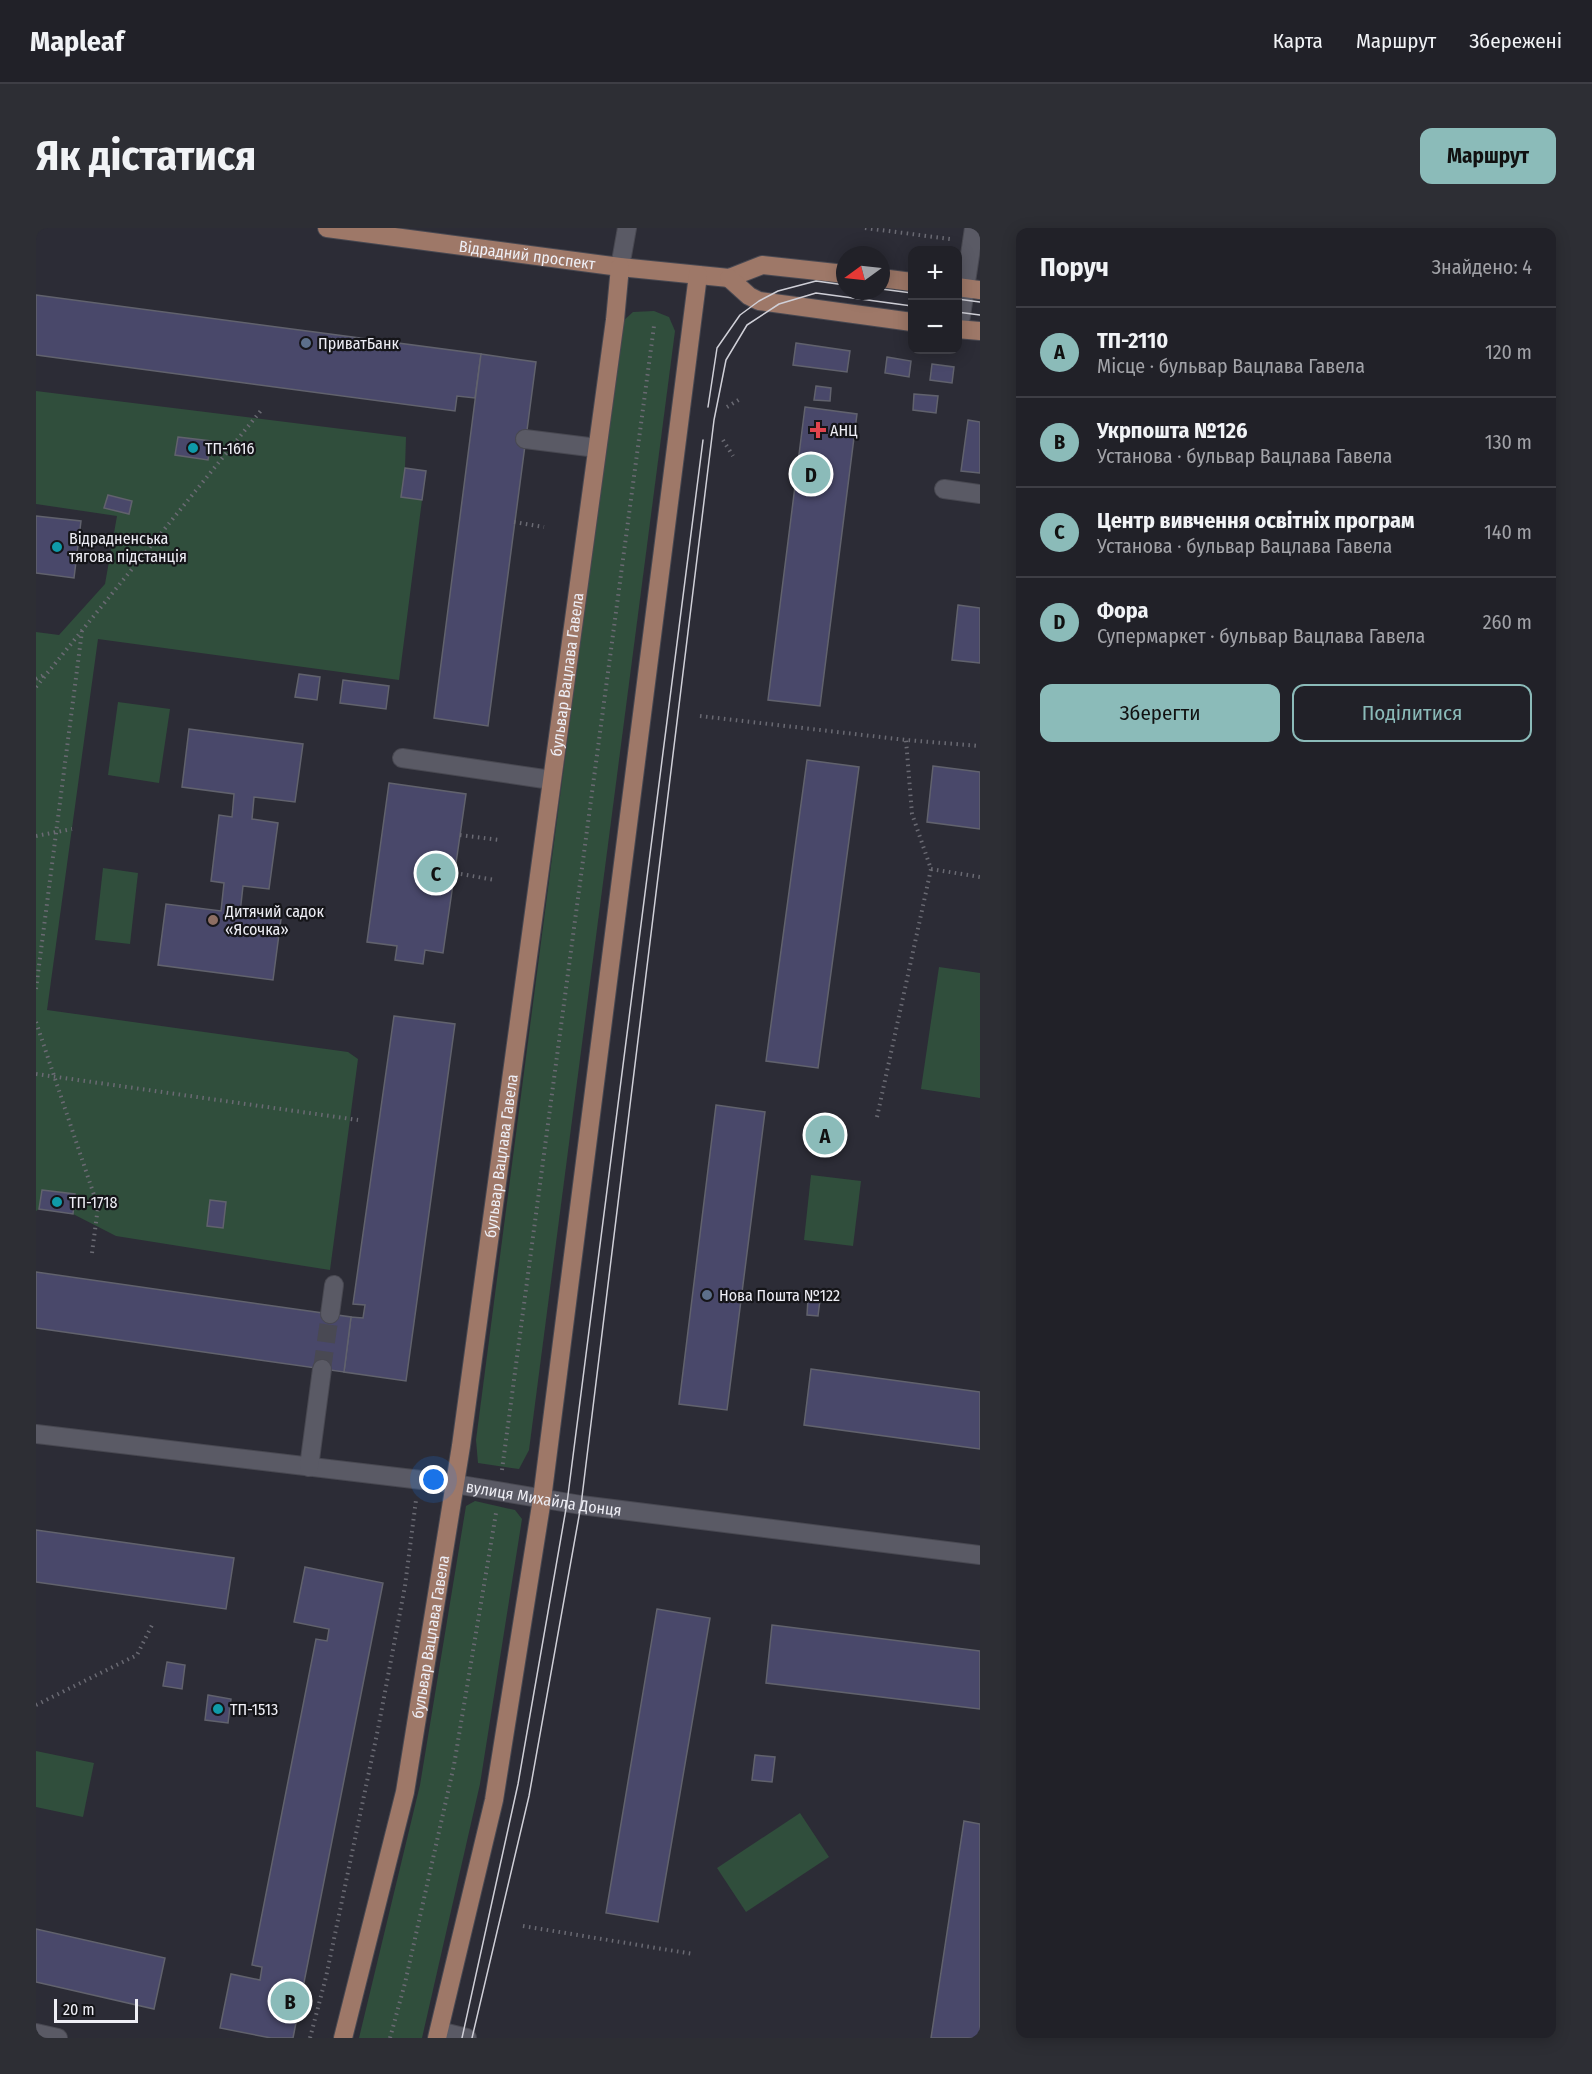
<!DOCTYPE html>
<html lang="uk">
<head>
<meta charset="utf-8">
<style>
	:root { --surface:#212128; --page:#2d2e34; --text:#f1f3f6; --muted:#a2a3a8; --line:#3e3e45; --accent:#8bbbb9 }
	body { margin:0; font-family:"Fira Sans Condensed",sans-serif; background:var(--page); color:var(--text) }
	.controls { position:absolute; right:18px; top:18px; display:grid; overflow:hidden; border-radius:12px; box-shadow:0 3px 15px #0003 }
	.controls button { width:54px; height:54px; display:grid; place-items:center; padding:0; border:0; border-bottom:2px solid var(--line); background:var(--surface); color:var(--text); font:30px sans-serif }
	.compass { position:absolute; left:800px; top:18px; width:54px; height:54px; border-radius:50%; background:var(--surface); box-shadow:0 3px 15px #0003; rotate:255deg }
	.scale { position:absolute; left:18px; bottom:15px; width:84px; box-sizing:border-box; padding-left:6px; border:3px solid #eeeef5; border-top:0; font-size:16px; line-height:21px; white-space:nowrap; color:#eeeef5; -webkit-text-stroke:4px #151519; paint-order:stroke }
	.you { position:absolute; left:398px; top:1252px; width:21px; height:21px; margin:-15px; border:4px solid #fff; border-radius:50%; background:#1a73e8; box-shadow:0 0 0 9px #1a73e833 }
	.badge { display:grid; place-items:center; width:39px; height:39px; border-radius:50%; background:var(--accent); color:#111; font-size:20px; font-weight:700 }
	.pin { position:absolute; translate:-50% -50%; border:3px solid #fff; box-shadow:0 2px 6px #0006 }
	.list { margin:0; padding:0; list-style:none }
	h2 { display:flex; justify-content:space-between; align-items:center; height:78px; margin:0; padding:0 24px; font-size:26px }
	h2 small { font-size:20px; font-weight:400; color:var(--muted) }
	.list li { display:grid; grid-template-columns:39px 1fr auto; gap:18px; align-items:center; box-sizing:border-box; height:90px; padding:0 24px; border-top:2px solid var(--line) }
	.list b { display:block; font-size:22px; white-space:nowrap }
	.list p { margin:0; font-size:20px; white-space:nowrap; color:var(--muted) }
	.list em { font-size:20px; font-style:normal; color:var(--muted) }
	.actions { display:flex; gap:12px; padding:18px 24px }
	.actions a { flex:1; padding:14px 0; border:2px solid var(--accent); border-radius:12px; text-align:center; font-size:21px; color:var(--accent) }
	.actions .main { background:var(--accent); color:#111 }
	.map { position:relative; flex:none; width:944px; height:1810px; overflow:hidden; border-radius:12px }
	header { display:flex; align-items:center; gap:36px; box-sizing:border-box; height:84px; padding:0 30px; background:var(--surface); border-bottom:2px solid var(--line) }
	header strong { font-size:28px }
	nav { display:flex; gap:33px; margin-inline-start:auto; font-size:21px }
	.intro { display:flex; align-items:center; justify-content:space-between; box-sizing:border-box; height:144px; padding:0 36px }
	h1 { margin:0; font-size:42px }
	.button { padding:15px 27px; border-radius:12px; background:var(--accent); color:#111; font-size:21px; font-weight:700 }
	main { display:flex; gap:36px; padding:0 36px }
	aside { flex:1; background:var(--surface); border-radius:12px; box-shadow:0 3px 15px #0003 }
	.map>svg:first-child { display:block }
</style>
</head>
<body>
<header>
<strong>Mapleaf</strong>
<nav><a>Карта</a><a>Маршрут</a><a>Збережені</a></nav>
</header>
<div class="intro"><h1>Як дістатися</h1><a class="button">Маршрут</a></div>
<main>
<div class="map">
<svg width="944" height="1810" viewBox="0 0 944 1810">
	<rect width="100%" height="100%" fill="#2c2c36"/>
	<g fill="#304e3c">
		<path d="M 618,83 L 633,89 L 639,103 L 493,1222 L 483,1241 L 442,1235 L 440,1212 L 586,94 L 597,84 Z"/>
		<path d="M 0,163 L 370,209 L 369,240 L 386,272 L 363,452 L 62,411 L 11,782 L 312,824 L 322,831 L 294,1042 L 80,1008 L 37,986 L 39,966 L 6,962 L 3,981 L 0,983 L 0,404 L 23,407 L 69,356 L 81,288 L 0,276 Z"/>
		<path d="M 82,474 L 134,481 L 123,555 L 72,547 Z"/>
		<path d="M 67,640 L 102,645 L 94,716 L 59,712 Z"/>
		<path d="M 903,739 L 944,745 L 944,870 L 885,861 Z"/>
		<path d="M 775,947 L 825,953 L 817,1018 L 768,1012 Z"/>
		<path d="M 439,1273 L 479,1282 L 486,1291 L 444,1556 L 386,1810 L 323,1810 L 384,1557 L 430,1278 Z"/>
		<path d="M 0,1523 L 58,1535 L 47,1589 L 0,1579 Z"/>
		<path d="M 764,1585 L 793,1629 L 710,1684 L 681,1640 Z"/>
	</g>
	<g fill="#49486a" stroke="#61626d" stroke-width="1.5">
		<path d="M 0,67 L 445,126 L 439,170 L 421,168 L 419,183 L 0,127 Z"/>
		<path d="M 760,115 L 814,123 L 811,144 L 757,137 Z"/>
		<path d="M 445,126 L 500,134 L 452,498 L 398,490 Z"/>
		<path d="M 851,129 L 875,133 L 873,149 L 849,145 Z"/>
		<path d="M 896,136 L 918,139 L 916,155 L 894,152 Z"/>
		<path d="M 780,158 L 795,160 L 794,173 L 778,172 Z"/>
		<path d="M 878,166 L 902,168 L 900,185 L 877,182 Z"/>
		<path d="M 769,179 L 821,186 L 784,478 L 732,472 Z"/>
		<path d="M 932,192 L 944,194 L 944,245 L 925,243 Z"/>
		<path d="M 142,209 L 175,213 L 172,232 L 139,227 Z"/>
		<path d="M 369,240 L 390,243 L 386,272 L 365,269 Z"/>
		<path d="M 72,267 L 96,273 L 93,286 L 68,280 Z"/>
		<path d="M 0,288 L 45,293 L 38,350 L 0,345 Z"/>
		<path d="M 922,377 L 944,380 L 944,435 L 916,432 Z"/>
		<path d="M 263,446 L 284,449 L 281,472 L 259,469 Z"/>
		<path d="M 307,452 L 353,458 L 350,481 L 304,475 Z"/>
		<path d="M 153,501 L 267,516 L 259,574 L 218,569 L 216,591 L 242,595 L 233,661 L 207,658 L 204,685 L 245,691 L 237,752 L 122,737 L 130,676 L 185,683 L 188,655 L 175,653 L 183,587 L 196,589 L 198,566 L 146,559 Z"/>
		<path d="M 771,532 L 823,539 L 782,840 L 730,833 Z"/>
		<path d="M 897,538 L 944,544 L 944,601 L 891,594 Z"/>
		<path d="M 353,555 L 430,566 L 407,725 L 389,722 L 387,736 L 359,732 L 361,718 L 331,714 Z"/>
		<path d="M 358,788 L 419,796 L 370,1153 L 308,1144 L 315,1089 L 327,1090 L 329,1077 L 317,1076 Z"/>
		<path d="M 680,877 L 729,884 L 691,1182 L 643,1176 Z"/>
		<path d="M 782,896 L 798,898 L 797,918 L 781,917 Z"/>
		<path d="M 6,962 L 39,966 L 37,986 L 3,981 Z"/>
		<path d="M 174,972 L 190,974 L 187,1000 L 171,998 Z"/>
		<path d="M 0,1044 L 315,1089 L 308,1144 L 0,1100 Z"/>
		<path d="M 772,1071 L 784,1072 L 782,1088 L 771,1087 Z"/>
		<path d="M 775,1141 L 944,1164 L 944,1221 L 768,1197 Z"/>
		<path d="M 0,1302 L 198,1330 L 190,1381 L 0,1354 Z"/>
		<path d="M 269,1339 L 347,1355 L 257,1810 L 235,1810 L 184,1800 L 195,1746 L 224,1752 L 226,1739 L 216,1737 L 280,1411 L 291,1413 L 293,1401 L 258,1394 Z"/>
		<path d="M 621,1381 L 674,1390 L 622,1694 L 570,1685 Z"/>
		<path d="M 736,1397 L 944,1423 L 944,1481 L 730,1455 Z"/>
		<path d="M 131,1434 L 149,1437 L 146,1461 L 127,1458 Z"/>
		<path d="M 172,1467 L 195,1471 L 192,1495 L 169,1492 Z"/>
		<path d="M 719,1527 L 739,1529 L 736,1554 L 716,1552 Z"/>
		<path d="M 928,1593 L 944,1596 L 944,1810 L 895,1810 Z"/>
		<path d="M 0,1701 L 129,1730 L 118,1781 L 0,1754 Z"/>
	</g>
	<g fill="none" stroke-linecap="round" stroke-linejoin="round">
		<path stroke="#494953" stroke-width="18" stroke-dasharray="18 9" stroke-linecap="butt" d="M 286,1141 L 294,1086"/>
		<g stroke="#484851" stroke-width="20">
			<g id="minor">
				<path d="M 584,39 L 591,0"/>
				<path d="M 923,101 L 938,0"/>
				<path d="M 489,211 L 561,220"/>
				<path d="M 908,261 L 944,266"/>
				<path d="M 366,530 L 515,552"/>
				<path d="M 294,1086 L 298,1057"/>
				<path id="s1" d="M 0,1206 L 419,1256 L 545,1277 L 944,1327"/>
				<path d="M 273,1239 L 286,1141"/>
				<path d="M 403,1803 L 431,1810"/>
				<path d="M 0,1805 L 22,1810"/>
			</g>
		</g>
		<g stroke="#484851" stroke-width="20">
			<g id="major">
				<path id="s2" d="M 291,0 L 584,39 L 693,50 L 726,37 L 809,46"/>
				<path d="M 693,50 L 713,68 L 723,73 L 876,94"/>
				<path d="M 845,50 L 876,54"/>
				<path d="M 921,59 L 944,62"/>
				<path d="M 921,101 L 944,103"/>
				<path id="s3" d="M 307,1810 L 369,1564 L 425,1218 L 579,92 L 584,39"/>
				<path d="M 401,1810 L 458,1572 L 506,1271 L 662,47"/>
			</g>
		</g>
		<g stroke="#6a6a73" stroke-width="4" stroke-dasharray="1.5 4.5" stroke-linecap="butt">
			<path d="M 829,0 L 914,11"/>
			<path d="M 691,179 L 704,171"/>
			<path d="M 687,212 L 697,228"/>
			<path d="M 478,294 L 508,299"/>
			<path d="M 0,451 L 8,447"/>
			<path d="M 0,459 L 227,180"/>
			<path d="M 664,488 L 870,512 L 944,518"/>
			<path d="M 424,607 L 464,612"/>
			<path d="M 0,608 L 36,601"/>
			<path d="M 895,641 L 944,649"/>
			<path d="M 419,645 L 459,652"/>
			<path d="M 0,761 L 46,403"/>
			<path d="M 0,794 L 62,979 L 56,1025"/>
			<path d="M 0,846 L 322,892"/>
			<path d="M 841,889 L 895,641 L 876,586 L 870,512"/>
			<path d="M 466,1242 L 618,98"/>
			<path d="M 0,1477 L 101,1427 L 116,1397"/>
			<path d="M 487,1698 L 657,1726"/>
			<path d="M 274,1810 L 290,1749 L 342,1501 L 369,1358 L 380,1272"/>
			<path d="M 354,1810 L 369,1755 L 418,1537 L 460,1285"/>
		</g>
		<use href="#minor" stroke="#5a5a65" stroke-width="18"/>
		<use href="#major" stroke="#9e7868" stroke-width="18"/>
		<g stroke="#d0d0d8" stroke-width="1.5">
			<path d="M 845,61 L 876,65"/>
			<path d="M 921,71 L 944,74"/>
			<path d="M 921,84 L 944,87"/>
			<path d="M 672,179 L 681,120 L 704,87 L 723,73 L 742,63 L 780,53 L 809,57"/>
			<path d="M 426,1810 L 482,1556 L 531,1275 L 667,212"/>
			<path d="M 436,1810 L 493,1568 L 545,1277 L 678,192 L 690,132 L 711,97 L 743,76 L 780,65 L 876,78"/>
		</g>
	</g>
	<g fill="#5c6f8a" stroke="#151519" stroke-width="2">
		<circle cx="270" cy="115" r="6"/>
		<circle cx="671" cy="1067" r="6"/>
	</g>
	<path fill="#e0444e" stroke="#151519" stroke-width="2" d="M779 193h6v6h6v6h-6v6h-6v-6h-6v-6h6z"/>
	<g fill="#0f9aa8" stroke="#151519" stroke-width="2">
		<circle cx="157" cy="220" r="6"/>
		<circle cx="21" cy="319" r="6"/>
		<circle cx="21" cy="974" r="6"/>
		<circle cx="182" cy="1481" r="6"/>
	</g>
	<circle fill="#8d6e63" stroke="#151519" stroke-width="2" cx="177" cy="692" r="6"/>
	<g text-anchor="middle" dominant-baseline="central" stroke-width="4.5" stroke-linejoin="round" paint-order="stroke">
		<g font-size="16" fill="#eeeef5" stroke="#151519">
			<text stroke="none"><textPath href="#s2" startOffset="202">Відрадний проспект</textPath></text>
			<text stroke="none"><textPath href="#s3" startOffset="1383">бульвар Вацлава Гавела</textPath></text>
			<text stroke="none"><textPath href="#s3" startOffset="897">бульвар Вацлава Гавела</textPath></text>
			<text stroke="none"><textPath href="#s1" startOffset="512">вулиця Михайла Донця</textPath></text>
			<text stroke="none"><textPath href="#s3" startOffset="411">бульвар Вацлава Гавела</textPath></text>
		</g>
		<g font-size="16" fill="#eeeef5" stroke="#151519" text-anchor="start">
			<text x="282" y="115">ПриватБанк</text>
			<text x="794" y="202">АНЦ</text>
			<text x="169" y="220">ТП-1616</text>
			<text x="33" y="310">Відрадненська<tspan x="33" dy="18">тягова підстанція</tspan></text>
			<text x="189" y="683">Дитячий садок<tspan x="189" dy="18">«Ясочка»</tspan></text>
			<text x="33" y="974">ТП-1718</text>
			<text x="683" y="1067">Нова Пошта №122</text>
			<text x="194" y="1481">ТП-1513</text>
		</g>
	</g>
</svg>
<div class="controls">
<button>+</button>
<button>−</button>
</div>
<svg class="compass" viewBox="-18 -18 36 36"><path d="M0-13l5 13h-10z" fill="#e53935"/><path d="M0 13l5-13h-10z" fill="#a2a3a8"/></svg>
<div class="scale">20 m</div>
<div class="you"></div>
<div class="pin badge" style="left:789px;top:907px">A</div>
<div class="pin badge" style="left:254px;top:1773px">B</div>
<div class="pin badge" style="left:400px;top:645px">C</div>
<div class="pin badge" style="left:775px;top:246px">D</div>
</div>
<aside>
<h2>Поруч<small>Знайдено: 4</small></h2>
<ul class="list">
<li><span class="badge">A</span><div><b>ТП-2110</b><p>Місце · бульвар Вацлава Гавела</p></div><em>120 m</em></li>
<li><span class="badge">B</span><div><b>Укрпошта №126</b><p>Установа · бульвар Вацлава Гавела</p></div><em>130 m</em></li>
<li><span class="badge">C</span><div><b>Центр вивчення освітніх програм</b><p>Установа · бульвар Вацлава Гавела</p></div><em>140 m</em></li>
<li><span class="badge">D</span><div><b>Фора</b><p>Супермаркет · бульвар Вацлава Гавела</p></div><em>260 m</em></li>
</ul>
<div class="actions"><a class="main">Зберегти</a><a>Поділитися</a></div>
</aside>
</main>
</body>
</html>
